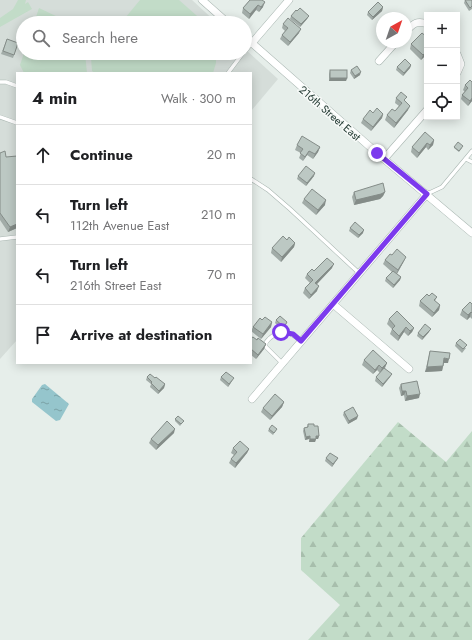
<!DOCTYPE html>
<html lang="en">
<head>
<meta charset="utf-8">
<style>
	:root { --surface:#fff; --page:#f6f6f6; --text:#202124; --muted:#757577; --line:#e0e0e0 }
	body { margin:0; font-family:Jost,sans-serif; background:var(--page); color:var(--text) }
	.controls { position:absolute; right:12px; top:12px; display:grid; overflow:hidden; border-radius:0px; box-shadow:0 2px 10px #0003 }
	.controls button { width:36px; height:36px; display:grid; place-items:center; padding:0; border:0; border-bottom:1px solid var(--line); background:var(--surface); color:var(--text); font:20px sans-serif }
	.compass { position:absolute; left:376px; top:12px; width:36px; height:36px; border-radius:50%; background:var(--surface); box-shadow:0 2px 10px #0003; rotate:40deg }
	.stop { position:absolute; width:12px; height:12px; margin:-9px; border:3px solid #7c3aed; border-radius:50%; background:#fff }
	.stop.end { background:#7c3aed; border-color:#fff; box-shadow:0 1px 4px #0008 }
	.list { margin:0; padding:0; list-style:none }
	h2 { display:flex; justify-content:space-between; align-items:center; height:52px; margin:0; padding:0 16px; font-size:17px }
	h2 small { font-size:13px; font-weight:400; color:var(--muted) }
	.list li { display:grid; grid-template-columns:26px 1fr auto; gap:12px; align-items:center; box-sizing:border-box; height:60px; padding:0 16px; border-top:1px solid var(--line) }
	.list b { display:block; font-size:15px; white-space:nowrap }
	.list p { margin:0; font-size:13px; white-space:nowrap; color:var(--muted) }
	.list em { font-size:13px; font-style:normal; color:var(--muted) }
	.icon { flex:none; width:22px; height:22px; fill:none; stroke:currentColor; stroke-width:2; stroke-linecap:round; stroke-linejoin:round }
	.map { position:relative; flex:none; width:472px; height:640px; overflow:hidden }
	.search { position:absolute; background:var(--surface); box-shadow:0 2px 10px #0003; left:16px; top:16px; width:236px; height:44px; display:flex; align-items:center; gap:10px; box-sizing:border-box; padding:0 14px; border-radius:22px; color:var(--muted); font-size:15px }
	.panel { position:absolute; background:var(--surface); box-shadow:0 2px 10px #0003; left:16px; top:72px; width:236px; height:292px; border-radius:0px }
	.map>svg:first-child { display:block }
</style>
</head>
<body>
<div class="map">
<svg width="472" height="640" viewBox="0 0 472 640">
	<defs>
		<pattern id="forest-firs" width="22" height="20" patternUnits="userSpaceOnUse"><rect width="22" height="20" fill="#c2dcc8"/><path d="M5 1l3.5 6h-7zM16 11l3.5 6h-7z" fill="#a7beac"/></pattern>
		<pattern id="water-ripples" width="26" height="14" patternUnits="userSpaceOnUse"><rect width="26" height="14" fill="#95c5cc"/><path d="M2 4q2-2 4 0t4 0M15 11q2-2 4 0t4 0" fill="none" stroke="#7aa1a6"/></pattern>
	</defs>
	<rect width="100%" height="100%" fill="#e6eeea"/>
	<path fill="#d5ddd9" d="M 0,0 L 192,0 L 217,23 L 23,23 L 23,53 L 245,53 L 245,49 L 278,79 L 251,111 L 251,73 L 17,73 L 17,340 L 0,359 Z"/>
	<g fill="#c2dcc8">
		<path d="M 18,0 L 26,0 L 25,4 L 28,2 L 32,9 L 0,27 L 0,18 L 13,9 Z"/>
		<path d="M 140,0 L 179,0 L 205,23 L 121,23 Z"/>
		<path d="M 39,8 L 60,18 L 66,23 L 34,23 Z"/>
		<path d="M 24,53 L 85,53 L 87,73 L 24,73 L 20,65 Z"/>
		<path d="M 95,53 L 216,53 L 216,63 L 213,73 L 95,73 L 92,71 L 91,58 Z"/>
	</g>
	<path fill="url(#forest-firs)" d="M 398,422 L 446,462 L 472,431 L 472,640 L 308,640 L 340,605 L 301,570 L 301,538 Z"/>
	<path fill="url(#water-ripples)" d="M 45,384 L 69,404 L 60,420 L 56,421 L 32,402 L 32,399 L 42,385 Z"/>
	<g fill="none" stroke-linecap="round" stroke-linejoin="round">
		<g stroke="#a9b6b1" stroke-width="4.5">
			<g id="service">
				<path d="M 245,51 L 252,43"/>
				<path d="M 228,73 L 243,53"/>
				<path d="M 0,82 L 6,82 L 17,86"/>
				<path d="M 0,117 L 17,123"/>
				<path d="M 466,159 L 472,162"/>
				<path d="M 251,179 L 268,190 L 290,209 L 359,273"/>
				<path d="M 427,194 L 442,187 L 472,151"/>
				<path d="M 0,239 L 17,237"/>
				<path d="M 282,363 L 265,346 C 265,342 267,341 270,338 C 281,328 290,332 301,341"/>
			</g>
		</g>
		<g stroke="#a9b6b1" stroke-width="8">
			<g id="minor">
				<path d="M 202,0 L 228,23"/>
				<path d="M 406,31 C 413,24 417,20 427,24"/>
				<path d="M 245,37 L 377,153 L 472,233"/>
				<path d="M 252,43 L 289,0"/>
				<path d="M 457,54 L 461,64 L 457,73"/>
				<path d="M 379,61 L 396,42"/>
				<path d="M 384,159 L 427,110"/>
				<path d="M 333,304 L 409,369"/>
				<path d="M 252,399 L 427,194"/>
			</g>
		</g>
		<use href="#service" stroke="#fff" stroke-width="3.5"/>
		<use href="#minor" stroke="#fff" stroke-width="7"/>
	</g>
	<g fill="#a2aca8">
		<path d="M 250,0 L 263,7 L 259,12 L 256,10 L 249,19 L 242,13 L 243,8 Z"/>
		<path d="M 465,0 L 472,0 L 472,9 L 469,11 L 464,3 Z"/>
		<path d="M 383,7 L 382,11 L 372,20 L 367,15 L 368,12 Z"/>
		<path d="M 297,11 L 309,16 L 307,19 L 300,27 L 290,19 L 291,16 Z"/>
		<path d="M 283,24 L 299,33 L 288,46 L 280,39 L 282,35 L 285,31 L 282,28 Z"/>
		<path d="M 427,37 L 427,41 L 425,44 L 427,46 L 427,54 L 421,60 L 410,49 L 411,44 Z"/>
		<path d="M 7,39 L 18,43 L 13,58 L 1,54 Z"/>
		<path d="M 411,65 L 410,68 L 403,76 L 396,70 L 397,67 Z"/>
		<path d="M 330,70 L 347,78 L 346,81 L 329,81 L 329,74 Z"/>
		<path d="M 351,70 L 360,75 L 354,79 L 350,73 Z"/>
		<path d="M 470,80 L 472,101 L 468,106 L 461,99 L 462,95 L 465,92 L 463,90 L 465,85 Z"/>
		<path d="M 396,98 L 405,101 L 408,110 L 394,128 L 385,120 L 387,115 L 395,111 L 399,106 L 395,103 Z"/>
		<path d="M 373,113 L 383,114 L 382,118 L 371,131 L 361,123 L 363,119 Z"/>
		<path d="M 434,140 L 433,145 L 428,150 L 426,147 L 417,158 L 411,152 L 412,147 Z"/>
		<path d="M 297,145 L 320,147 L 318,152 L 313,159 L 307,155 L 303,161 L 299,158 L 301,153 L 295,150 Z"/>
		<path d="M 454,147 L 462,148 L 459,152 L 454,148 Z"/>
		<path d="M 0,153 L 17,228 L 8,232 L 0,220 Z"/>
		<path d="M 298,176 L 314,176 L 306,186 L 297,179 Z"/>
		<path d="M 354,192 L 385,192 L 383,196 L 380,199 L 354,205 L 352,197 Z"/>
		<path d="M 304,199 L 325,205 L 316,215 L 302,203 Z"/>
		<path d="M 350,228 L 363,233 L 358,238 L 349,231 Z"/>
		<path d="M 287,240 L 295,243 L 294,247 L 281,262 L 271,253 L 272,248 Z"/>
		<path d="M 392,255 L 404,261 L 397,274 L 401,277 L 400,280 L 393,288 L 385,281 L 386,278 L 392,272 L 383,264 L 385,260 Z"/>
		<path d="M 332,268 L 317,284 L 317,291 L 309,299 L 303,293 L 305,288 L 310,283 L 305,278 L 307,274 L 314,271 Z"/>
		<path d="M 429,296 L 437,297 L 435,301 L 440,305 L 439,310 L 432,317 L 419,306 L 420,301 Z"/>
		<path d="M 472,304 L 472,319 L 470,317 L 467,320 L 460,315 L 462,310 Z"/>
		<path d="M 389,319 L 414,328 L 412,332 L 408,336 L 404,332 L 398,341 L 390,334 L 392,329 L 387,324 Z"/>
		<path d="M 262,320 L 272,322 L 271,327 L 261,339 L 251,331 L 253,327 Z"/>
		<path d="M 276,320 L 287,322 L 286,325 L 282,330 L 275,323 Z"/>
		<path d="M 429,332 L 422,340 L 417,336 L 418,333 Z"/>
		<path d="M 251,338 L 266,344 L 264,349 L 256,359 L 251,355 Z"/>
		<path d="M 456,343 L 466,348 L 462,353 L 455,346 Z"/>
		<path d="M 430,351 L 448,363 L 444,363 L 442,371 L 425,372 Z"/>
		<path d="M 364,360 L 387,363 L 385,368 L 390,377 L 382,387 L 375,381 L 376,377 L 380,373 L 377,370 L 373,374 L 362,365 Z"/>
		<path d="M 147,377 L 155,378 L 165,384 L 164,388 L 158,394 L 150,387 L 151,384 L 146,380 Z"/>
		<path d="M 221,377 L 232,381 L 228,387 L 220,380 Z"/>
		<path d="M 401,384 L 419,398 L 405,401 L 404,395 L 401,396 L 399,388 Z"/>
		<path d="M 284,402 L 282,407 L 270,420 L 261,412 L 263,408 Z"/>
		<path d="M 344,412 L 357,419 L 348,424 L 343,415 Z"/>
		<path d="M 175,419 L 183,422 L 180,426 L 175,421 Z"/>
		<path d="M 308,424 L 314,426 L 319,436 L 318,439 L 316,439 L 315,442 L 309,442 L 309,439 L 305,440 L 303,431 L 304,428 L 307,427 Z"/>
		<path d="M 269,429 L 276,430 L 273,435 L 268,431 Z"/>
		<path d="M 174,433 L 156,450 L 149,443 L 151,439 Z"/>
		<path d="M 233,448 L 249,449 L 247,453 L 235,468 L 229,463 L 231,459 L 234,455 L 231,453 Z"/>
		<path d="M 326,458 L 338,458 L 332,467 L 325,461 Z"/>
	</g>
	<g fill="#848c88">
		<path d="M 265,2 L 263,7 L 259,12 L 261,7 Z"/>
		<path d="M 258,5 L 256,10 L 249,19 L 250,14 Z"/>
		<path d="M 383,7 L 382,11 L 372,20 L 373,17 Z"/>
		<path d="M 309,16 L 307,19 L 300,27 L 301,24 Z"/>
		<path d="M 301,29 L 299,33 L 288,46 L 290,42 Z"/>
		<path d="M 427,51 L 427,54 L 421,60 L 423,55 Z"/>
		<path d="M 411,65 L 410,68 L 403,76 L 404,73 Z"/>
		<path d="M 361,72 L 360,75 L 354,79 L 355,76 Z"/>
		<path d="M 330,78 L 347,78 L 346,81 L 329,81 Z"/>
		<path d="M 472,98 L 472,101 L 468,106 L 470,101 Z"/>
		<path d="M 410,106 L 408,110 L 394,128 L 396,123 Z"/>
		<path d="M 383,114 L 382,118 L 371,131 L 373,127 Z"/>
		<path d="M 434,140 L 433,145 L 428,150 L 430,145 Z"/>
		<path d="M 427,143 L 426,147 L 417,158 L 419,153 Z"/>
		<path d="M 320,147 L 318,152 L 313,159 L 315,154 Z"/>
		<path d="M 309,151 L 307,155 L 303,161 L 305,157 Z"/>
		<path d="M 315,173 L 314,176 L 306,186 L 307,183 Z"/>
		<path d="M 385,192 L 383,196 L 380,199 L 354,205 L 356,200 Z"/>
		<path d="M 326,200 L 325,205 L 316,215 L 318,210 Z"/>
		<path d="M 17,224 L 17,228 L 8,232 L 10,227 Z"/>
		<path d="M 364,230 L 363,233 L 358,238 L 359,235 Z"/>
		<path d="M 295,243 L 294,247 L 281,262 L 282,257 Z"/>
		<path d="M 406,257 L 404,261 L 396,275 L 398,270 Z"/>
		<path d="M 334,264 L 332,268 L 314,287 L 315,283 Z"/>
		<path d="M 401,277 L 400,280 L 393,288 L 394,285 Z"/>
		<path d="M 319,286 L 317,291 L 309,299 L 311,295 Z"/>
		<path d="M 440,305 L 439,310 L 432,317 L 434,313 Z"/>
		<path d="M 471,312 L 470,317 L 467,320 L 468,315 Z"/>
		<path d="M 272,322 L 271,327 L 261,339 L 263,334 Z"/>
		<path d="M 406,327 L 404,332 L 398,341 L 399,336 Z"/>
		<path d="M 414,328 L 412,332 L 408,336 L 410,331 Z"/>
		<path d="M 431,329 L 429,332 L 422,340 L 423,337 Z"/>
		<path d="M 266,344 L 264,349 L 256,359 L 258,355 Z"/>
		<path d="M 444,358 L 449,359 L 448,363 L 442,363 Z"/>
		<path d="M 387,363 L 385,367 L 380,373 L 382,368 Z"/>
		<path d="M 379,365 L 377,370 L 373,374 L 375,370 Z"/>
		<path d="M 443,366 L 442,371 L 425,372 L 427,367 Z"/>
		<path d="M 392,374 L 390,377 L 382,387 L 383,384 Z"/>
		<path d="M 234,378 L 228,387 L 229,384 Z"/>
		<path d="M 165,384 L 164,388 L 158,394 L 159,391 Z"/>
		<path d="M 402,391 L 406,391 L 404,395 L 401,396 Z"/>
		<path d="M 420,394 L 419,398 L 405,401 L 407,396 Z"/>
		<path d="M 284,402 L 282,407 L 270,420 L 272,416 Z"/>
		<path d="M 358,416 L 357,419 L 348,424 L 349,421 Z"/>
		<path d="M 175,429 L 174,433 L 156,450 L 158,445 Z"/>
		<path d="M 310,436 L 309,439 L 305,440 L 306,437 Z"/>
		<path d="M 316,436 L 319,436 L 318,439 L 316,439 L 315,442 L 309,442 L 310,439 Z"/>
		<path d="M 249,449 L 247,453 L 235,468 L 236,463 Z"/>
		<path d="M 338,458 L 332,467 L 333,464 Z"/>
	</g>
	<g fill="#bcc8c3" stroke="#848c88">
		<path d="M 250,0 L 262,0 L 265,2 L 261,7 L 258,5 L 250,14 L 243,8 Z"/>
		<path d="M 465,0 L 472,0 L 472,6 L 470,8 Z"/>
		<path d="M 378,2 L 383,7 L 373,17 L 368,12 Z"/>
		<path d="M 300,8 L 309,16 L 301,24 L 291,16 L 296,10 L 297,11 Z"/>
		<path d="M 288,18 L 301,29 L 290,42 L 282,35 L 288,28 L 283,24 Z"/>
		<path d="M 422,33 L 427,37 L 427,40 L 424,43 L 427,46 L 427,51 L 423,55 L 411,44 Z"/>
		<path d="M 7,39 L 18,43 L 14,55 L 3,51 Z"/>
		<path d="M 405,59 L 411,65 L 404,73 L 397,67 Z"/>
		<path d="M 357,66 L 361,72 L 355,76 L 351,70 Z"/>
		<rect x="330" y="70" width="17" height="8"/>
		<path d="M 470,80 L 472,82 L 472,98 L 470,101 L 462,95 L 468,88 L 465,85 Z"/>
		<path d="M 401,92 L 407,97 L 404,100 L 410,106 L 396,123 L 387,115 L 392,109 L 395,111 L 402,103 L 396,98 Z"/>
		<path d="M 377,108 L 383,114 L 373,127 L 363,119 L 370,110 L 373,113 Z"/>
		<path d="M 425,132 L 434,140 L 430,145 L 427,143 L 419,153 L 412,147 Z"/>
		<path d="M 302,136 L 320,147 L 315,154 L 309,151 L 305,157 L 300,153 L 303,149 L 297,145 Z"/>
		<path d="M 458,142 L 463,146 L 459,151 L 454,147 Z"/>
		<path d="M 5,151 L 6,157 L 17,156 L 17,224 L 10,227 L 0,213 L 0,153 Z"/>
		<path d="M 306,166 L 315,173 L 307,183 L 298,176 Z"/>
		<path d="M 383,183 L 385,192 L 381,194 L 356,200 L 354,192 Z"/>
		<path d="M 312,189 L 326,200 L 318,210 L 304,199 Z"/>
		<path d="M 355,222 L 364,230 L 359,235 L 350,228 Z"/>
		<path d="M 283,236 L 287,240 L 289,237 L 295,243 L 282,257 L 272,248 Z"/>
		<path d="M 397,249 L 406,257 L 398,270 L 385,260 L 390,254 L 392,255 Z"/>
		<path d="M 327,258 L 334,264 L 315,283 L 319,286 L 311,295 L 305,288 L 313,280 L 307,274 L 312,269 L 314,271 Z"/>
		<path d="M 393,271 L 401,277 L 394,285 L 386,278 Z"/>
		<path d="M 432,293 L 437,297 L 434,300 L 440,305 L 434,313 L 420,301 L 427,294 L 429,296 Z"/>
		<path d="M 470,302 L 472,304 L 472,313 L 471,312 L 468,315 L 462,310 Z"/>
		<path d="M 397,311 L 414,328 L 410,331 L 406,327 L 399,336 L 392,329 L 395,326 L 389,319 Z"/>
		<path d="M 280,316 L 287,322 L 284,327 L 276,320 Z"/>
		<path d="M 265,317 L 272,322 L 263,334 L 253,327 L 260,318 L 262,320 Z"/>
		<path d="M 425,324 L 431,329 L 423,337 L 418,333 Z"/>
		<path d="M 253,337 L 257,340 L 258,338 L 266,344 L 258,355 L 251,349 L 251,338 Z"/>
		<path d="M 460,339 L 467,345 L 463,349 L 456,343 Z"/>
		<path d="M 373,350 L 387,363 L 382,368 L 379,365 L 375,370 L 364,360 Z"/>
		<path d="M 430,351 L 450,353 L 449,359 L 444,358 L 443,366 L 427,367 Z"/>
		<path d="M 384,368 L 392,374 L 383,384 L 376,377 Z"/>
		<path d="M 226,372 L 234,378 L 229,384 L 221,377 Z"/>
		<path d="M 150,374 L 155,378 L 156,377 L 165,384 L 159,391 L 151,383 L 152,382 L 147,377 Z"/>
		<path d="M 417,381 L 420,394 L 407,396 L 406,391 L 402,391 L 401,384 Z"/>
		<path d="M 275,394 L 284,402 L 272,416 L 263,408 Z"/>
		<path d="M 353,407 L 358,416 L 349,421 L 344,412 Z"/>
		<path d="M 178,416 L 184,421 L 181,424 L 175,419 Z"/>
		<path d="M 167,421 L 175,429 L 158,445 L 151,439 Z"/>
		<path d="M 308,424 L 314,424 L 314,426 L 318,426 L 319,436 L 316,436 L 316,439 L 310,439 L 310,436 L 306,437 L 304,428 L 308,427 Z"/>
		<path d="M 272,425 L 277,429 L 274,433 L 269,429 Z"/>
		<path d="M 240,441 L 249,449 L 236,463 L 231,459 L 237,452 L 233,448 Z"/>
		<path d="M 330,453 L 338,458 L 333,464 L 326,458 Z"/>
	</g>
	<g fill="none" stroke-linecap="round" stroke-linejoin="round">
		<path stroke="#7c3aed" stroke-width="5" d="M 281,332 L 293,334 L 301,341 L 427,194 L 377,153"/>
	</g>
	<g text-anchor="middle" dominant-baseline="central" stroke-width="3" stroke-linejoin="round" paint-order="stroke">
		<g font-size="11" fill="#273e37" stroke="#f7faf8">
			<text transform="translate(330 113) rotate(41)">216th Street East</text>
		</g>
	</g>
</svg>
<div class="controls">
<button>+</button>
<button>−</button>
<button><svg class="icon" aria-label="locate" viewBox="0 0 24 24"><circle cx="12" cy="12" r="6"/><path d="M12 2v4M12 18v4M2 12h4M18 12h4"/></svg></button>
</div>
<svg class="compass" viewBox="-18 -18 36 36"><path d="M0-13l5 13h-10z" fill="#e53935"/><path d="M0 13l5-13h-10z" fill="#757577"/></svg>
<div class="stop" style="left:281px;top:332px"></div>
<div class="stop end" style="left:377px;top:153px"></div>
<div class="search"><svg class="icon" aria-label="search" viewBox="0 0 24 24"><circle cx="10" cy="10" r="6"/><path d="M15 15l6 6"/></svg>Search here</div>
<section class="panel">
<h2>4 min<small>Walk · 300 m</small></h2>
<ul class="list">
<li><svg class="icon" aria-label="ahead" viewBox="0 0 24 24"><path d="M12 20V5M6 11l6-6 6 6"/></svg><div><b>Continue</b></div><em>20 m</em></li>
<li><svg class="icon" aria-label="left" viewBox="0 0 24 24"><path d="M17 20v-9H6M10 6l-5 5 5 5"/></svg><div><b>Turn left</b><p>112th Avenue East</p></div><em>210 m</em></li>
<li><svg class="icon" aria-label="left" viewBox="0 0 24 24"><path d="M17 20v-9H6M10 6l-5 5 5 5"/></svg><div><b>Turn left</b><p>216th Street East</p></div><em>70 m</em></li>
<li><svg class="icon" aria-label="arrive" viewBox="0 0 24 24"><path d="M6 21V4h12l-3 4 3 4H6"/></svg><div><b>Arrive at destination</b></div></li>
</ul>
</section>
</div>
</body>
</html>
